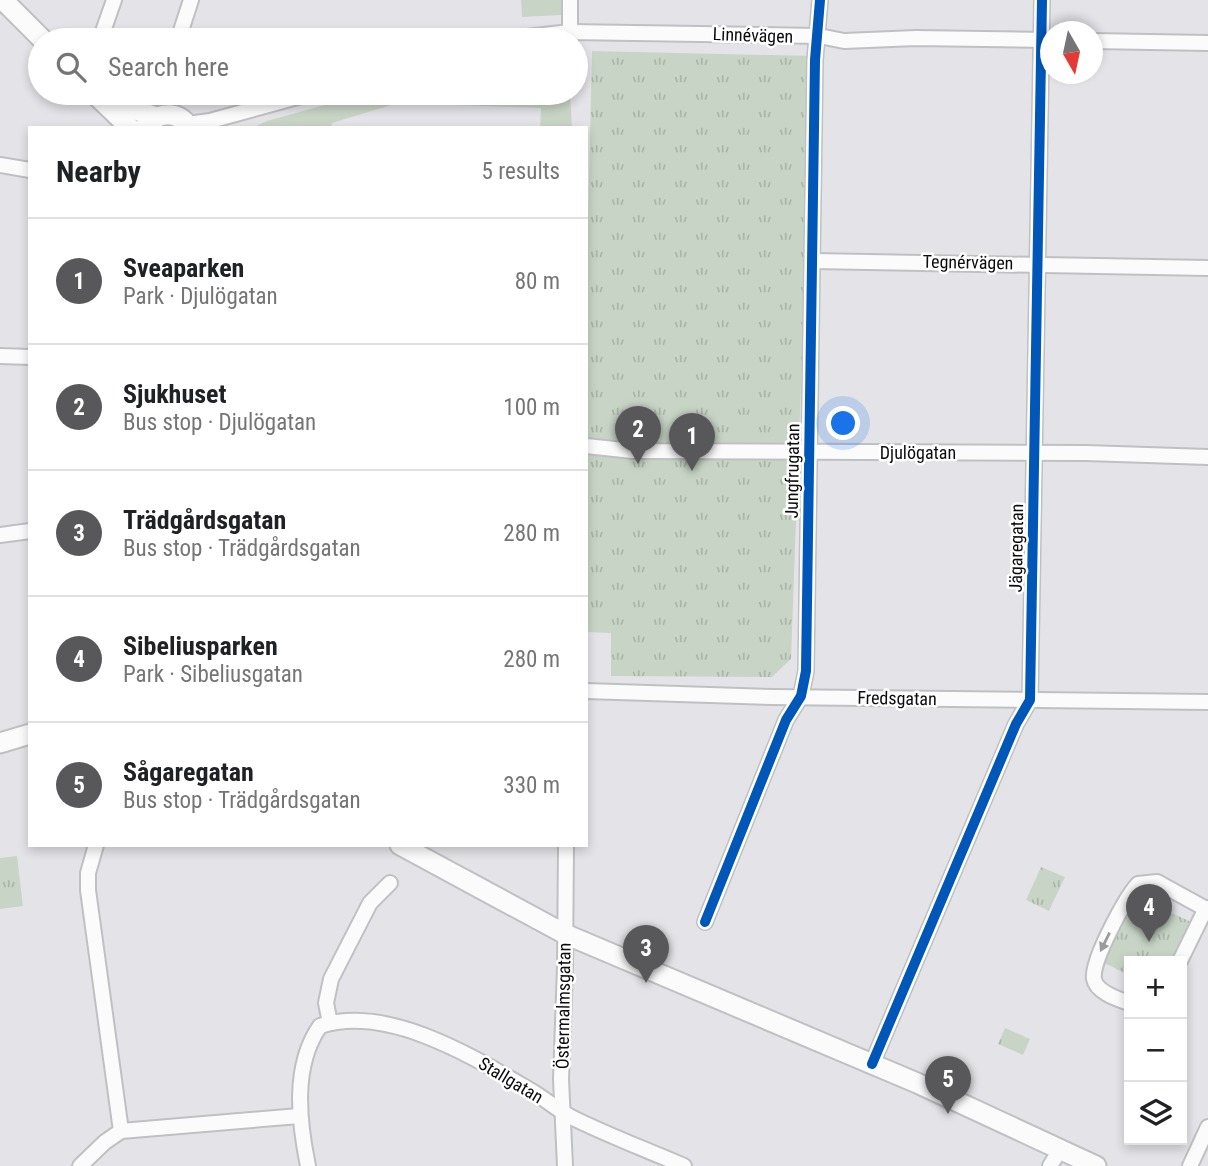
<!DOCTYPE html>
<html lang="en">
<head>
<meta charset="utf-8">
<style>
	:root { --surface:#fff; --page:#f6f6f6; --text:#202124; --muted:#757577; --line:#e0e0e0; --accent:#58585a }
	body { margin:0; font-family:"Roboto Condensed",sans-serif; background:var(--page); color:var(--text) }
	.controls { position:absolute; right:21px; bottom:21px; display:grid; overflow:hidden; border-radius:0px; box-shadow:0 4px 10px #0003 }
	.controls button { width:63px; height:63px; display:grid; place-items:center; padding:0; border:0; border-bottom:2px solid var(--line); background:var(--surface); color:var(--text); font:35px sans-serif }
	.compass { position:absolute; left:1040px; top:21px; width:63px; height:63px; border-radius:50%; background:var(--surface); box-shadow:0 4px 10px #0003; rotate:171deg }
	.you { position:absolute; left:844px; top:424px; width:24px; height:24px; margin:-18px; border:5px solid #fff; border-radius:50%; background:#1a73e8; box-shadow:0 0 0 10px #1a73e833 }
	.badge { display:grid; place-items:center; width:46px; height:46px; border-radius:50%; background:var(--accent); color:#fff; font-size:23px; font-weight:700 }
	.pin { position:absolute; translate:-50% -58px; filter:drop-shadow(0 2px 4px #0008) }
	.pin::after { content:''; position:absolute; top:37px; width:24px; height:21px; background:inherit; clip-path:polygon(0 0,100% 0,50% 100%) }
	.list { margin:0; padding:0; list-style:none }
	h2 { display:flex; justify-content:space-between; align-items:center; height:91px; margin:0; padding:0 28px; font-size:30px }
	h2 small { font-size:23px; font-weight:400; color:var(--muted) }
	.list li { display:grid; grid-template-columns:46px 1fr auto; gap:21px; align-items:center; box-sizing:border-box; height:126px; padding:0 28px; border-top:2px solid var(--line) }
	.list b { display:block; font-size:26px; white-space:nowrap }
	.list p { margin:0; font-size:23px; white-space:nowrap; color:var(--muted) }
	.list em { font-size:23px; font-style:normal; color:var(--muted) }
	.icon { flex:none; width:38px; height:38px; fill:none; stroke:currentColor; stroke-width:2; stroke-linecap:round; stroke-linejoin:round }
	.map { position:relative; flex:none; width:1208px; height:1166px; overflow:hidden }
	.search { position:absolute; background:var(--surface); box-shadow:0 4px 10px #0003; left:28px; top:28px; width:560px; height:77px; display:flex; align-items:center; gap:18px; box-sizing:border-box; padding:0 24px; border-radius:38px; color:var(--muted); font-size:26px }
	.panel { position:absolute; background:var(--surface); box-shadow:0 4px 10px #0003; left:28px; top:126px; width:560px; height:721px; border-radius:0px }
	.map>svg:first-child { display:block }
</style>
</head>
<body>
<div class="map">
<svg width="1208" height="1166" viewBox="0 0 1208 1166">
	<defs>
		<pattern id="park-tufts" width="24" height="20" patternUnits="userSpaceOnUse" patternTransform="scale(1.75)"><rect width="24" height="20" fill="#c8d5c6"/><path d="M3 7l-1-3M5 7V3M7 7l1-3M15 17l-1-3M17 17v-4M19 17l1-3" fill="none" stroke="#abb6a9"/></pattern>
	</defs>
	<rect width="100%" height="100%" fill="#e4e4e8"/>
	<g fill="#c8d5c6">
		<path d="M 521,0 L 567,0 L 562,15 L 522,17 Z"/>
		<path d="M 368,93 L 570,93 L 572,128 L 540,128 L 541,108 L 398,103 L 332,123 L 331,128 L 252,128 L 267,121 Z"/>
	</g>
	<g fill="url(#park-tufts)">
		<path d="M 592,51 L 813,56 L 791,659 L 772,677 L 611,676 L 611,633 L 586,632 L 586,310 Z"/>
		<path d="M 17,856 L 23,906 L 0,909 L 0,858 Z"/>
		<path d="M 1041,867 L 1065,877 L 1049,911 L 1026,900 Z"/>
		<path d="M 1135,895 L 1195,924 L 1176,961 L 1129,961 L 1129,975 L 1102,962 Z"/>
		<path d="M 1005,1028 L 1030,1039 L 1023,1055 L 998,1044 Z"/>
	</g>
	<g fill="none" stroke-linecap="round" stroke-linejoin="round">
		<g stroke="#bfc0c2" stroke-width="18">
			<g id="street">
				<path d="M 570,32 L 570,0"/>
				<path d="M 100,40 L 114,0"/>
				<path d="M 178,40 L 191,0"/>
				<path d="M 499,40 L 570,32 L 819,36 L 844,41 L 916,38 L 1049,40"/>
				<path d="M 1092,41 L 1208,43"/>
				<path d="M 187,124 L 210,121 L 312,93"/>
				<path d="M 0,165 L 30,170"/>
				<path d="M 813,261 L 1208,268"/>
				<path d="M 0,356 L 30,357"/>
				<path d="M 586,446 L 633,451 L 1086,453 L 1208,457"/>
				<path d="M 0,535 L 30,531"/>
				<path d="M 586,691 L 773,697 L 1208,702"/>
				<path d="M 96,845 L 88,873 L 88,890 L 121,1131"/>
				<path d="M 705,922 L 786,720 L 801,696 L 806,671 L 815,60 L 820,0"/>
				<path d="M 1180,961 L 1206,908"/>
				<path d="M 1129,1003 C 1118,999 1096,992 1094,979 C 1091,961 1126,897 1138,884 L 1157,882 L 1208,910"/>
				<path d="M 330,1023 L 326,1003 L 331,979 L 370,903 L 390,883"/>
				<path d="M 872,1064 L 1016,724 L 1030,700 L 1042,0"/>
				<path d="M 80,1166 L 105,1142 L 121,1131 L 299,1116"/>
				<path d="M 308,1166 C 299,1122 292,1066 320,1026 C 388,1004 473,1057 530,1090 C 544,1098 556,1109 571,1117 C 607,1135 647,1150 684,1166"/>
				<path d="M 565,1166 L 561,1079 L 565,967 L 566,845"/>
				<path d="M 1050,1166 L 1061,1148"/>
				<path d="M 1190,1166 L 1208,1127"/>
			</g>
		</g>
		<g stroke="#bfc0c2" stroke-width="23">
			<g id="secondary">
				<path d="M 3,0 L 43,40"/>
				<path d="M 96,96 L 156,117"/>
				<path d="M 100,99 L 130,128"/>
				<path d="M 144,128 C 157,111 178,110 190,128"/>
				<path d="M 0,743 L 30,734"/>
				<path d="M 400,845 L 565,934 L 917,1083 L 1096,1166"/>
			</g>
		</g>
		<use href="#street" stroke="#fbfbfc" stroke-width="14"/>
		<use href="#secondary" stroke="#fbfbfc" stroke-width="19"/>
		<g stroke="#fff" stroke-width="15">
			<g id="cycleway">
				<path d="M 705,922 L 786,720 L 801,696 L 806,671 L 815,60 L 820,0"/>
				<path d="M 872,1064 L 1016,724 L 1030,700 L 1042,0"/>
			</g>
		</g>
		<use href="#cycleway" stroke="#0057b8" stroke-width="10"/>
	</g>
	<defs><path id="oneway-solid" d="M-6-.8H1V-3.2L6.5 0L1 3.2V.8H-6Z" transform="scale(1.75)"/></defs>
	<use fill="#9b9b9d" href="#oneway-solid" transform="translate(1105 942) rotate(116)"/>
	<g text-anchor="middle" dominant-baseline="central" stroke-width="5" stroke-linejoin="round" paint-order="stroke">
		<g font-size="18" fill="#0c0c0e" stroke="#fff">
			<text transform="translate(753 35) rotate(2)">Linnévägen</text>
			<text transform="translate(968 262) rotate(1)">Tegnérvägen</text>
			<text x="918" y="452">Djulögatan</text>
			<text transform="translate(792 471) rotate(-89)">Jungfrugatan</text>
			<text transform="translate(1016 548) rotate(-89)">Jägaregatan</text>
			<text transform="translate(897 698) rotate(1)">Fredsgatan</text>
			<text transform="translate(563 1006) rotate(-89)">Östermalmsgatan</text>
			<text transform="translate(511 1080) rotate(31)">Stallgatan</text>
		</g>
	</g>
</svg>
<div class="controls">
<button>+</button>
<button>−</button>
<button><svg class="icon" aria-label="layers" viewBox="0 0 24 24"><path d="M12 4l9 5-9 5-9-5zM3 14l9 5 9-5"/></svg></button>
</div>
<svg class="compass" viewBox="-18 -18 36 36"><path d="M0-13l5 13h-10z" fill="#e53935"/><path d="M0 13l5-13h-10z" fill="#757577"/></svg>
<div class="you"></div>
<div class="pin badge" style="left:692px;top:471px">1</div>
<div class="pin badge" style="left:638px;top:464px">2</div>
<div class="pin badge" style="left:646px;top:983px">3</div>
<div class="pin badge" style="left:1149px;top:942px">4</div>
<div class="pin badge" style="left:948px;top:1114px">5</div>
<div class="search"><svg class="icon" aria-label="search" viewBox="0 0 24 24"><circle cx="10" cy="10" r="6"/><path d="M15 15l6 6"/></svg>Search here</div>
<section class="panel">
<h2>Nearby<small>5 results</small></h2>
<ul class="list">
<li><span class="badge">1</span><div><b>Sveaparken</b><p>Park · Djulögatan</p></div><em>80 m</em></li>
<li><span class="badge">2</span><div><b>Sjukhuset</b><p>Bus stop · Djulögatan</p></div><em>100 m</em></li>
<li><span class="badge">3</span><div><b>Trädgårdsgatan</b><p>Bus stop · Trädgårdsgatan</p></div><em>280 m</em></li>
<li><span class="badge">4</span><div><b>Sibeliusparken</b><p>Park · Sibeliusgatan</p></div><em>280 m</em></li>
<li><span class="badge">5</span><div><b>Sågaregatan</b><p>Bus stop · Trädgårdsgatan</p></div><em>330 m</em></li>
</ul>
</section>
</div>
</body>
</html>
